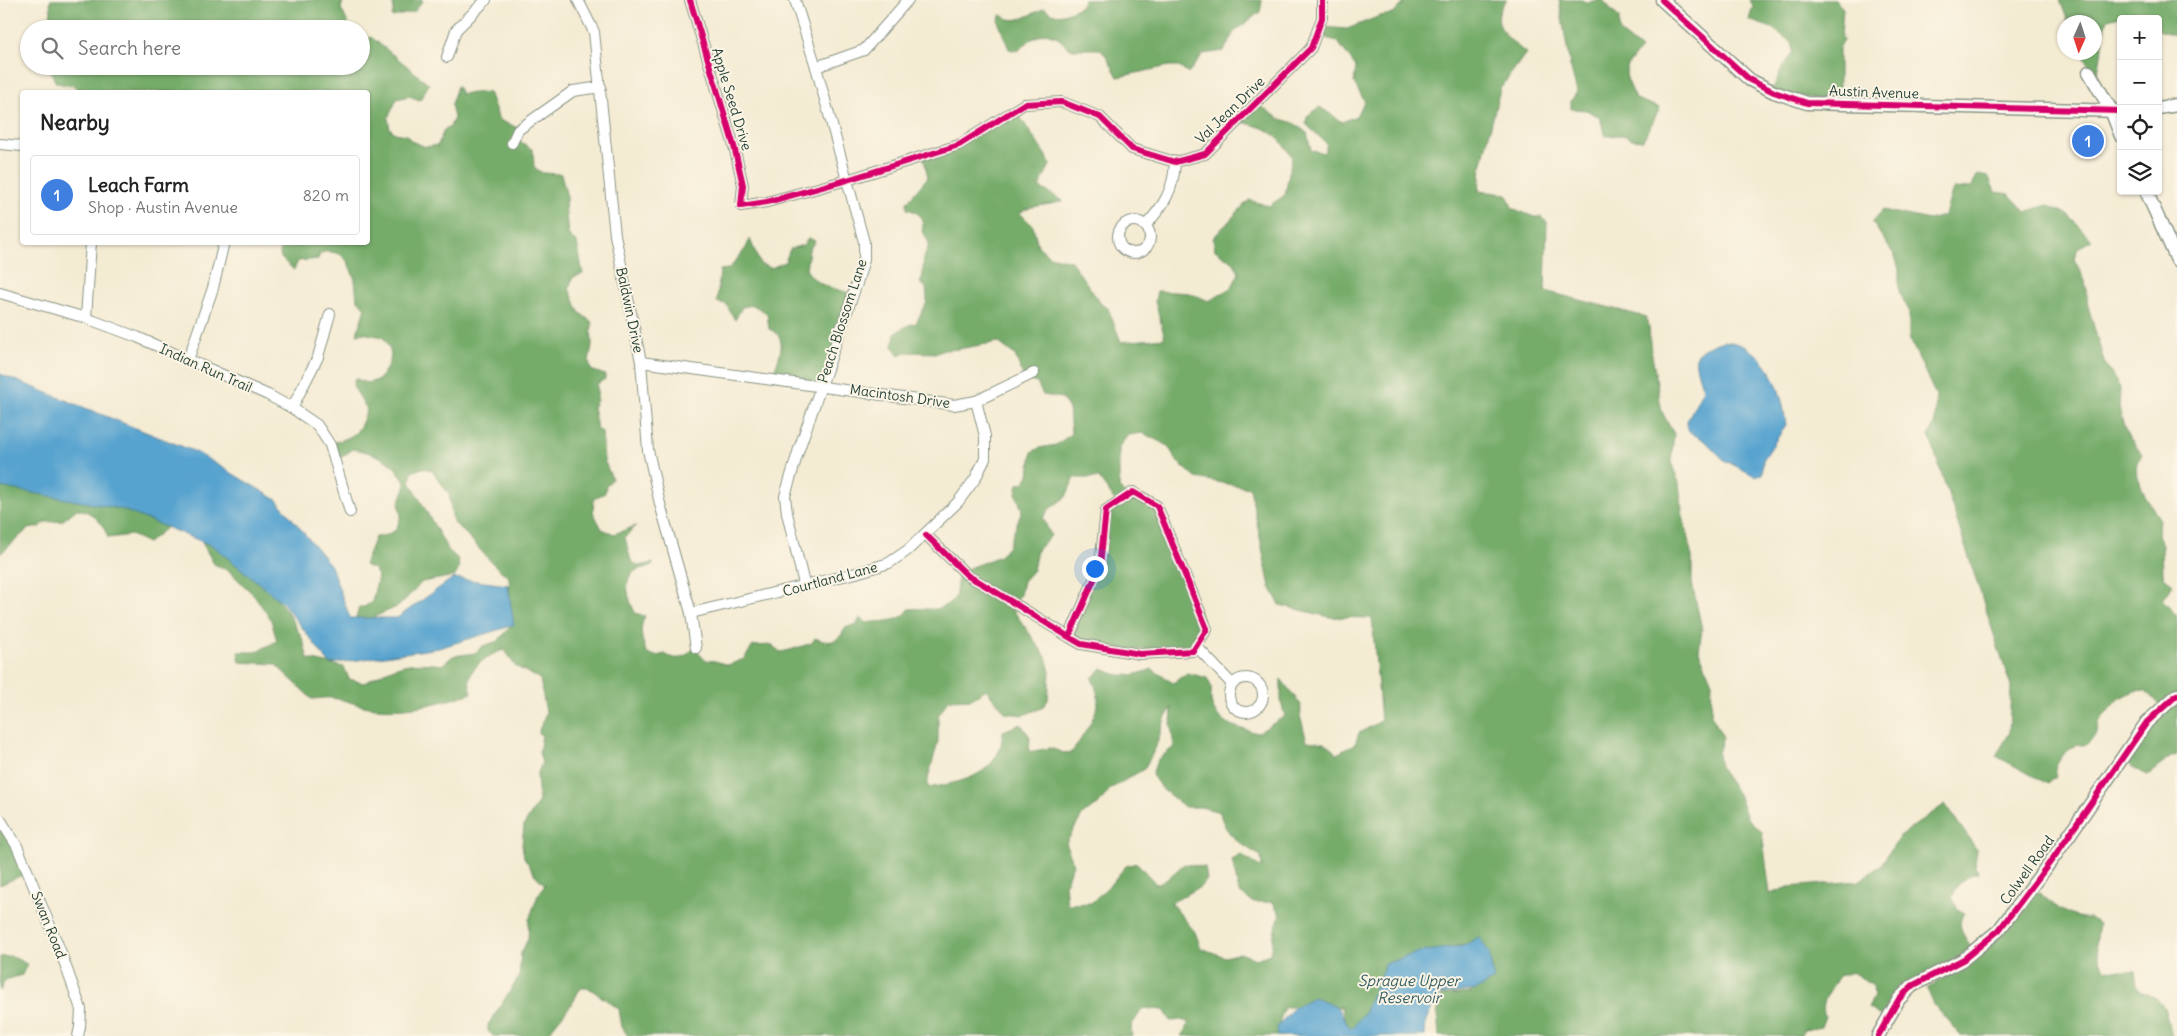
<!DOCTYPE html>
<html lang="en">
<head>
<meta charset="utf-8">
<style>
	:root { --surface:#fff; --page:#f6f6f6; --text:#222; --muted:#767676; --line:#e0e0e0; --accent:#1a73e8 }
	body { margin:0; font-family:Delius,sans-serif; background:var(--page); color:var(--text) }
	.controls { position:absolute; right:15px; top:15px; display:grid; overflow:hidden; border-radius:5px; box-shadow:0 1px 4px #0004 }
	.controls button { width:45px; height:45px; display:grid; place-items:center; padding:0; border:0; border-bottom:1px solid var(--line); background:var(--surface); color:var(--text); font:25px sans-serif }
	.compass { position:absolute; left:2057px; top:15px; width:45px; height:45px; border-radius:50%; background:var(--surface); box-shadow:0 1px 4px #0004; rotate:183deg }
	.you { position:absolute; left:1094px; top:568px; width:18px; height:18px; margin:-12px; border:4px solid #fff; border-radius:50%; background:#1a73e8; box-shadow:0 0 0 8px #1a73e833 }
	.badge { display:grid; place-items:center; width:32px; height:32px; border-radius:50%; background:var(--accent); color:#fff; font-size:16px; font-weight:700 }
	.pin { position:absolute; translate:-50% -50%; border:2px solid #fff; box-shadow:0 1px 5px #0006 }
	.list { margin:0; padding:0; list-style:none }
	h2 { display:flex; justify-content:space-between; align-items:center; height:65px; margin:0; padding:0 20px; font-size:21px }
	h2 small { font-size:16px; font-weight:400; color:var(--muted) }
	.list li { display:grid; grid-template-columns:32px 1fr auto; gap:15px; align-items:center; box-sizing:border-box; height:80px; margin:0 10px 10px; padding:0 10px; border:1px solid var(--line); border-radius:5px }
	.list b { display:block; font-size:19px; white-space:nowrap }
	.list p { margin:0; font-size:16px; white-space:nowrap; color:var(--muted) }
	.list em { font-size:16px; font-style:normal; color:var(--muted) }
	.icon { flex:none; width:28px; height:28px; fill:none; stroke:currentColor; stroke-width:2; stroke-linecap:round; stroke-linejoin:round }
	.map { position:relative; flex:none; width:2177px; height:1036px; overflow:hidden }
	.search { position:absolute; background:var(--surface); box-shadow:0 1px 4px #0004; left:20px; top:20px; width:350px; height:55px; display:flex; align-items:center; gap:12px; box-sizing:border-box; padding:0 18px; border-radius:28px; color:var(--muted); font-size:19px }
	.panel { position:absolute; background:var(--surface); box-shadow:0 1px 4px #0004; left:20px; top:90px; width:350px; height:155px; border-radius:5px }
	.map>svg:first-child { display:block }
</style>
</head>
<body>
<div class="map">
<svg width="2177" height="1036" viewBox="0 0 2177 1036">
	<rect width="100%" height="100%" fill="#fcf5e5"/>
	<filter id="ink" filterUnits="userSpaceOnUse"><feTurbulence type="fractalNoise" baseFrequency=".02" numOctaves="2"/><feDisplacementMap in="SourceGraphic" scale="10" xChannelSelector="R" yChannelSelector="G"/><feConvolveMatrix kernelMatrix="1 2 1 2 8 2 1 2 1" color-interpolation-filters="sRGB"/></filter>
	<filter id="wash" filterUnits="userSpaceOnUse"><feTurbulence type="fractalNoise" baseFrequency=".0096" numOctaves="4" result="noise"/><feDisplacementMap in="SourceGraphic" scale="20" xChannelSelector="R" yChannelSelector="G"/><feGaussianBlur stdDeviation="1.12" result="paint"/><feColorMatrix in="noise" values="0 0 0 0 0 0 0 0 0 0 0 0 0 0 0 0 0 1.4 0 .05"/><feComposite in="paint" operator="in"/></filter>
	<g filter="url(#wash)">
		<rect width="100%" height="100%" fill="#f4ebd3"/>
		<g fill="#76ac6a" stroke="#4a744f" fill-rule="evenodd">
			<path d="M 50,0 L 343,0 L 341,9 L 351,29 L 45,29 L 51,13 Z"/>
			<path d="M 391,0 L 423,0 L 414,12 L 392,17 L 394,8 Z"/>
			<path d="M 1084,0 L 1262,0 L 1260,12 L 1234,32 L 1224,51 L 1203,54 L 1189,73 L 1177,66 L 1169,66 L 1118,77 L 1107,57 L 1100,49 L 1070,49 L 1056,36 L 1045,33 L 1030,40 L 1018,51 L 1009,49 L 998,21 L 1001,14 C 1013,27 1031,14 1045,8 C 1057,20 1066,13 1080,7 Z"/>
			<path d="M 1403,0 L 1507,0 C 1486,22 1508,39 1526,53 L 1500,89 L 1481,167 L 1479,191 L 1507,194 L 1512,208 L 1534,217 L 1542,217 L 1547,222 L 1545,291 L 1646,317 L 1649,326 L 1650,344 L 1662,412 L 1674,434 L 1671,462 L 1679,483 L 1682,511 L 1692,557 L 1692,583 L 1702,629 L 1699,651 L 1712,682 L 1711,715 L 1723,737 L 1718,753 L 1720,768 L 1738,794 L 1747,818 L 1762,832 L 1770,894 L 1789,887 L 1859,881 L 1880,866 L 1900,836 L 1945,804 L 1977,850 L 1975,863 L 1978,873 C 1963,876 1958,884 1952,897 L 1957,908 L 1964,913 C 1955,927 1964,935 1972,948 L 1907,987 L 1883,1018 L 1868,1008 L 1874,996 L 1873,985 L 1852,972 L 1839,976 C 1832,988 1819,1002 1825,1016 L 1821,1027 L 1804,1030 L 1800,1036 L 1439,1036 L 1437,1014 L 1441,996 L 1470,993 L 1483,984 L 1478,946 L 1452,946 L 1443,952 L 1402,964 L 1383,966 L 1384,990 C 1366,998 1367,1018 1353,1028 L 1346,1025 L 1341,1007 L 1284,1007 L 1279,1024 L 1283,1036 L 1182,1036 L 1189,1022 L 1180,1020 L 1171,1021 L 1164,1010 L 1143,1008 L 1131,1026 L 1132,1036 L 628,1036 L 622,1027 L 619,1009 L 589,988 L 581,988 C 576,994 575,1001 570,1006 C 562,1017 554,1024 547,1036 L 493,1036 L 488,1031 L 488,1025 L 519,977 L 521,953 L 528,939 L 529,920 L 538,895 L 545,885 L 535,875 L 524,857 L 522,845 L 524,825 L 539,801 L 537,775 L 542,763 L 539,752 L 542,735 L 538,733 L 546,713 L 540,679 L 515,666 L 505,650 C 493,652 474,664 470,676 C 468,682 471,688 472,693 C 441,703 409,711 376,708 C 361,707 345,699 331,698 C 325,697 318,699 312,699 L 275,664 L 240,662 L 238,652 L 256,652 L 277,641 L 271,620 L 255,596 L 229,571 L 214,564 L 200,539 L 167,527 L 148,543 L 131,535 L 108,538 C 104,524 93,511 77,509 L 62,521 L 46,522 L 39,527 L 28,529 L 0,554 L 0,479 L 206,528 L 273,594 L 287,611 L 303,640 L 308,659 L 344,667 L 349,679 L 364,683 C 396,666 405,660 442,665 L 453,656 L 475,653 L 483,646 L 498,641 L 511,626 L 509,577 C 487,562 474,539 453,522 L 449,494 L 432,470 L 422,468 L 412,472 L 410,482 L 448,550 L 458,559 L 459,569 L 455,576 L 422,582 L 399,606 L 365,621 L 356,619 L 359,607 L 364,607 L 372,602 L 378,576 L 374,569 L 364,565 L 375,537 L 387,535 L 396,530 L 401,516 L 399,503 L 406,485 C 396,461 376,453 353,449 L 342,457 L 333,456 L 331,443 C 356,437 359,433 367,409 L 353,386 L 355,378 L 366,383 L 379,380 C 391,362 396,357 383,337 L 363,333 L 357,334 L 365,308 L 357,299 L 355,280 L 348,262 L 340,254 L 327,251 L 320,254 L 318,259 L 298,261 L 294,270 L 281,258 L 278,243 L 368,242 L 368,92 L 78,92 L 75,86 L 56,83 L 48,66 L 361,66 L 361,37 L 368,39 L 371,37 L 429,84 L 420,100 L 409,96 L 397,99 L 388,118 L 390,129 L 395,133 L 407,135 L 411,141 L 426,147 L 438,145 L 444,130 L 450,127 L 454,118 L 451,104 L 457,86 L 461,94 L 489,92 L 499,120 L 520,129 L 517,139 L 533,150 L 534,167 L 542,173 L 561,174 L 567,197 L 565,204 L 568,234 L 577,243 L 583,274 L 573,277 L 569,288 L 579,312 L 593,323 C 590,330 592,335 592,343 C 592,354 587,357 591,370 L 605,375 L 605,379 L 597,384 L 597,400 L 593,407 L 597,429 L 602,432 L 604,460 L 612,479 L 606,486 L 605,493 L 594,498 L 593,512 L 602,529 L 614,534 L 636,526 L 625,537 L 631,561 L 638,566 L 654,563 C 649,569 641,567 635,571 C 621,580 630,601 635,613 L 645,616 C 638,630 642,640 647,654 L 657,656 L 665,654 C 677,662 684,658 694,648 L 705,660 L 715,661 L 728,665 L 744,659 L 753,646 L 773,645 L 775,649 L 781,652 L 790,650 L 812,643 L 815,638 C 829,644 839,643 845,628 L 857,624 L 860,618 L 867,623 C 881,620 901,624 909,609 C 932,607 936,615 955,598 L 958,577 L 961,571 L 1000,556 L 1009,545 L 1022,510 L 1016,494 L 1018,484 L 1025,482 L 1029,475 L 1032,452 L 1039,448 L 1056,445 L 1071,434 L 1069,409 L 1062,398 L 1043,395 L 1037,383 L 1024,378 L 1015,355 L 998,342 L 958,349 L 944,350 L 937,353 L 906,352 L 899,355 L 893,347 L 895,333 L 909,325 L 916,323 L 927,302 L 926,287 L 920,283 C 925,274 922,268 924,259 C 927,247 933,244 922,232 C 925,219 920,212 907,209 L 907,202 L 928,177 L 923,155 L 969,138 L 1016,111 L 1048,159 L 1050,165 L 1039,187 L 1063,201 C 1049,206 1032,204 1020,213 L 1033,226 L 1038,246 L 1049,256 L 1071,261 L 1101,304 L 1108,308 L 1121,342 L 1165,338 L 1155,301 L 1157,291 L 1189,293 L 1209,301 L 1232,287 L 1239,273 L 1234,263 L 1215,250 L 1213,238 L 1249,200 L 1269,206 L 1285,195 L 1292,157 C 1276,132 1271,129 1241,122 L 1259,105 L 1280,119 L 1294,123 L 1307,133 L 1311,150 L 1324,153 L 1327,144 L 1306,124 L 1307,116 L 1320,107 L 1342,122 L 1356,116 L 1365,102 L 1354,83 L 1356,67 L 1338,42 L 1318,35 L 1322,27 L 1347,29 L 1380,16 L 1393,14 L 1403,4 ZM 1143,433 L 1168,446 L 1177,461 L 1196,478 L 1250,488 L 1270,587 L 1280,605 L 1329,617 L 1372,618 L 1381,721 L 1359,733 L 1355,744 L 1337,754 L 1325,743 L 1307,741 L 1300,716 L 1301,705 L 1281,679 L 1281,702 L 1285,716 L 1258,733 C 1239,728 1216,725 1211,701 C 1210,690 1214,690 1207,678 L 1187,673 L 1173,683 L 1152,669 C 1135,676 1118,679 1102,668 L 1092,678 C 1094,684 1098,691 1098,698 C 1099,714 1081,739 1072,752 L 1064,753 L 1050,748 L 1029,752 L 1030,737 L 1021,724 L 1003,731 C 1002,737 1002,745 999,751 C 987,779 954,783 928,788 L 928,779 L 938,741 L 938,716 L 948,700 L 972,699 L 986,689 L 1006,713 L 1023,715 L 1042,708 L 1048,700 L 1050,672 L 1046,657 L 1011,607 L 1020,595 L 1023,581 L 1033,570 L 1037,550 L 1051,536 L 1043,518 L 1049,509 L 1066,497 L 1074,478 L 1099,478 L 1116,502 L 1101,526 L 1100,565 L 1068,633 L 1094,646 L 1181,653 L 1197,644 L 1202,619 L 1160,519 L 1150,504 L 1129,499 L 1119,487 L 1119,447 L 1128,435 ZM 1172,707 L 1171,725 L 1174,747 L 1157,760 L 1152,775 L 1162,789 L 1185,807 L 1201,807 L 1220,812 C 1224,835 1242,845 1261,856 L 1262,868 L 1241,855 L 1232,860 L 1239,892 L 1252,902 L 1273,902 L 1280,915 L 1275,929 L 1270,954 L 1256,959 L 1240,953 L 1225,957 L 1201,948 L 1195,932 L 1171,903 L 1200,887 L 1207,880 L 1205,867 L 1184,864 L 1166,880 L 1156,884 L 1137,863 L 1126,866 L 1110,885 L 1091,903 L 1067,904 L 1065,884 L 1073,864 L 1066,843 L 1083,814 L 1098,805 L 1110,789 L 1144,769 L 1155,749 L 1165,719 Z"/>
			<path d="M 1559,0 L 1581,0 L 1586,2 L 1603,0 L 1619,18 L 1619,31 L 1641,49 C 1620,73 1624,71 1636,99 L 1660,108 L 1643,140 L 1632,139 L 1623,135 L 1605,136 L 1600,117 L 1586,110 L 1571,109 L 1571,101 L 1577,92 L 1570,66 Z"/>
			<path d="M 1750,0 L 1835,0 L 1843,8 L 1841,36 L 1844,40 L 1839,47 L 1839,103 L 1772,91 L 1782,68 L 1793,51 L 1791,42 L 1772,28 L 1749,20 L 1753,6 Z"/>
			<path d="M 2060,0 L 2177,0 L 2177,36 L 2158,30 L 2158,19 L 2132,19 L 2124,15 L 2108,19 C 2101,38 2103,58 2096,77 L 2082,53 L 2094,52 L 2094,22 L 2068,22 Z"/>
			<path d="M 1977,175 L 1989,177 L 1995,192 L 2009,194 L 2026,212 L 2047,205 L 2067,214 L 2092,240 L 2078,248 L 2074,259 L 2085,281 L 2088,306 L 2104,362 L 2120,388 L 2119,408 L 2124,427 L 2128,436 L 2142,454 L 2137,463 L 2136,471 L 2145,496 L 2159,518 L 2158,534 L 2162,545 L 2163,573 L 2165,578 L 2173,584 L 2162,600 L 2177,616 L 2177,755 L 2171,757 L 2148,775 L 2135,769 L 2122,759 L 2161,707 L 2145,690 L 2134,691 L 2117,700 L 2098,723 L 2097,734 L 2085,746 L 2078,744 C 2068,750 2050,763 2056,777 L 2048,784 L 1996,756 L 2009,734 L 2011,687 L 1929,435 L 1935,422 L 1936,396 L 1909,337 L 1909,311 L 1899,291 L 1899,269 L 1895,256 L 1872,222 L 1883,210 L 1929,220 L 1945,215 L 1953,189 L 1972,187 Z"/>
			<path d="M 809,238 L 815,241 L 809,250 L 806,269 C 818,289 833,286 853,295 L 822,387 L 772,378 C 776,361 792,338 769,329 L 767,313 L 753,305 L 742,307 L 735,320 L 726,304 L 717,302 L 720,270 L 729,269 L 746,248 L 750,239 L 760,264 L 771,268 L 785,262 L 790,249 L 803,245 Z"/>
			<path d="M 0,820 L 27,873 L 0,885 Z"/>
			<path d="M 2033,888 C 2050,901 2067,920 2090,918 L 2098,924 C 2095,938 2095,958 2106,969 L 2135,971 L 2137,986 L 2141,992 L 2156,998 L 2164,1007 L 2172,1036 L 1961,1036 L 1934,1005 L 1927,989 L 1955,969 Z"/>
			<path d="M 11,956 L 27,964 L 22,975 L 5,980 L 0,991 L 0,957 Z"/>
		</g>
		<g fill="#57a3cf" stroke="#3b7082">
			<path d="M 1723,341 C 1767,344 1782,387 1786,425 L 1763,460 L 1762,474 L 1755,476 L 1724,460 L 1704,440 L 1691,433 L 1687,428 L 1687,421 L 1703,389 C 1693,357 1688,353 1723,341 Z"/>
			<path d="M 0,374 L 196,452 L 277,500 L 331,566 L 350,618 L 397,618 L 453,578 L 508,585 L 514,625 L 439,648 L 330,664 L 283,603 L 213,546 L 121,509 L 0,487 Z"/>
			<path d="M 1479,937 L 1489,952 L 1494,980 L 1476,990 L 1439,995 L 1426,1020 L 1425,1036 L 1278,1036 L 1277,1027 L 1294,1007 L 1314,997 L 1336,1006 L 1351,1029 L 1364,1013 L 1385,964 L 1419,952 L 1463,946 Z"/>
		</g>
	</g>
	<g filter="url(#ink)">
		<g fill="none" stroke-linecap="round" stroke-linejoin="round">
			<g stroke="#8a9484" stroke-width="12">
				<g id="minor">
					<path d="M 578,0 L 594,32 L 615,235 L 641,362 L 648,450 L 660,504 L 691,613 L 696,648"/>
					<path d="M 690,0 L 734,146 L 743,185 L 741,206 L 767,202 L 847,180 L 959,145 L 1024,104 L 1062,102 L 1100,117 L 1132,149 L 1175,162 L 1205,154 L 1311,48 L 1322,18 L 1322,0"/>
					<path d="M 795,0 L 816,67 L 864,242 L 864,259 L 857,283 L 799,449 L 785,496 L 787,513 L 804,584"/>
					<path d="M 447,57 L 456,30 L 486,0"/>
					<path d="M 816,67 L 864,50 L 908,0"/>
					<path d="M 512,143 L 518,130 L 573,91 L 601,87"/>
					<path d="M 0,144 L 22,146"/>
					<circle cx="1134" cy="237" r="16"/>
					<path d="M 1145,226 C 1164,206 1174,189 1175,162"/>
					<path d="M 0,293 L 86,318 L 137,337 L 268,395 L 292,408 L 317,425 L 330,445 L 350,512"/>
					<path d="M 86,318 L 91,242"/>
					<path d="M 188,360 L 213,288 L 224,242"/>
					<path d="M 641,362 L 954,405 L 976,401 L 1034,373"/>
					<path d="M 292,408 L 318,357 L 330,314"/>
					<path d="M 926,535 L 968,576 L 981,583 L 1069,637 L 1081,644 L 1140,654 L 1193,651 L 1207,629 L 1157,506 L 1133,492 L 1106,510 L 1100,566 L 1069,637"/>
					<path d="M 691,613 L 856,573 L 889,563 L 908,550 L 958,502 L 975,479 L 985,459 L 985,436 L 976,401"/>
					<path d="M 1196,646 L 1232,684"/>
					<circle cx="1246" cy="695" r="17"/>
					<path d="M 0,819 L 17,846 L 60,950 L 81,1009 L 80,1027 L 78,1036"/>
				</g>
			</g>
			<g stroke="#8a9484" stroke-width="15">
				<g id="tertiary">
					<path d="M 1662,0 L 1750,80 L 1774,92 L 1807,103 L 2121,111"/>
					<path d="M 2089,72 L 2111,110 L 2121,136"/>
					<path d="M 2158,108 L 2177,105"/>
					<path d="M 2146,191 L 2177,260"/>
					<path d="M 1878,1036 L 1899,999 L 1912,986 L 1964,959 L 1999,930 L 2054,857 L 2147,722 L 2177,695"/>
				</g>
			</g>
			<use href="#minor" stroke="#fff" stroke-width="10"/>
			<use href="#tertiary" stroke="#fff" stroke-width="12"/>
			<g stroke="#fcf5e5" stroke-width="9">
				<g id="cycleway">
					<path d="M 690,0 L 734,146 L 743,185 L 741,206 L 767,202 L 847,180 L 959,145 L 1024,104 L 1062,102 L 1100,117 L 1132,149 L 1175,162 L 1205,154 L 1311,48 L 1322,18 L 1322,0"/>
					<path d="M 1662,0 L 1750,80 L 1774,92 L 1807,103 L 2121,111"/>
					<path d="M 926,535 L 968,576 L 981,583 L 1069,637 L 1081,644 L 1140,654 L 1193,651 L 1207,629 L 1157,506 L 1133,492 L 1106,510 L 1100,566 L 1069,637"/>
					<path d="M 1878,1036 L 1899,999 L 1912,986 L 1964,959 L 1999,930 L 2054,857 L 2147,722 L 2177,695"/>
				</g>
			</g>
			<use href="#cycleway" stroke="#d6006c" stroke-width="6"/>
		</g>
	</g>
	<g text-anchor="middle" dominant-baseline="central" stroke-width="4" stroke-linejoin="round" paint-order="stroke">
		<g font-size="14" fill="#1f3d34" stroke="#fcf5e5">
			<text transform="translate(1874 92) rotate(2)">Austin Avenue</text>
			<text transform="translate(732 99) rotate(73)">Apple Seed Drive</text>
			<text transform="translate(1230 110) rotate(-44)">Val Jean Drive</text>
			<text transform="translate(630 310) rotate(78)">Baldwin Drive</text>
			<text transform="translate(842 321) rotate(-72)">Peach Blossom Lane</text>
			<text transform="translate(206 368) rotate(24)">Indian Run Trail</text>
			<text transform="translate(900 396) rotate(8)">Macintosh Drive</text>
			<text transform="translate(830 579) rotate(-15)">Courtland Lane</text>
			<text transform="translate(2027 870) rotate(-54)">Colwell Road</text>
			<text transform="translate(49 925) rotate(68)">Swan Road</text>
		</g>
		<g font-size="15" font-style="italic" fill="#305c62" stroke="#fcf5e5">
			<text x="1409" y="980">Sprague Upper<tspan x="1409" dy="17">Reservoir</tspan></text>
		</g>
	</g>
</svg>
<div class="controls">
<button>+</button>
<button>−</button>
<button><svg class="icon" aria-label="locate" viewBox="0 0 24 24"><circle cx="12" cy="12" r="6"/><path d="M12 2v4M12 18v4M2 12h4M18 12h4"/></svg></button>
<button><svg class="icon" aria-label="layers" viewBox="0 0 24 24"><path d="M12 4l9 5-9 5-9-5zM3 14l9 5 9-5"/></svg></button>
</div>
<svg class="compass" viewBox="-18 -18 36 36"><path d="M0-13l5 13h-10z" fill="#e53935"/><path d="M0 13l5-13h-10z" fill="#767676"/></svg>
<div class="you"></div>
<div class="pin badge" style="left:2088px;top:141px;background:#3f7fe0">1</div>
<div class="search"><svg class="icon" aria-label="search" viewBox="0 0 24 24"><circle cx="10" cy="10" r="6"/><path d="M15 15l6 6"/></svg>Search here</div>
<section class="panel">
<h2>Nearby<small></small></h2>
<ul class="list">
<li><span class="badge" style="background:#3f7fe0">1</span><div><b>Leach Farm</b><p>Shop · Austin Avenue</p></div><em>820 m</em></li>
</ul>
</section>
</div>
</body>
</html>
